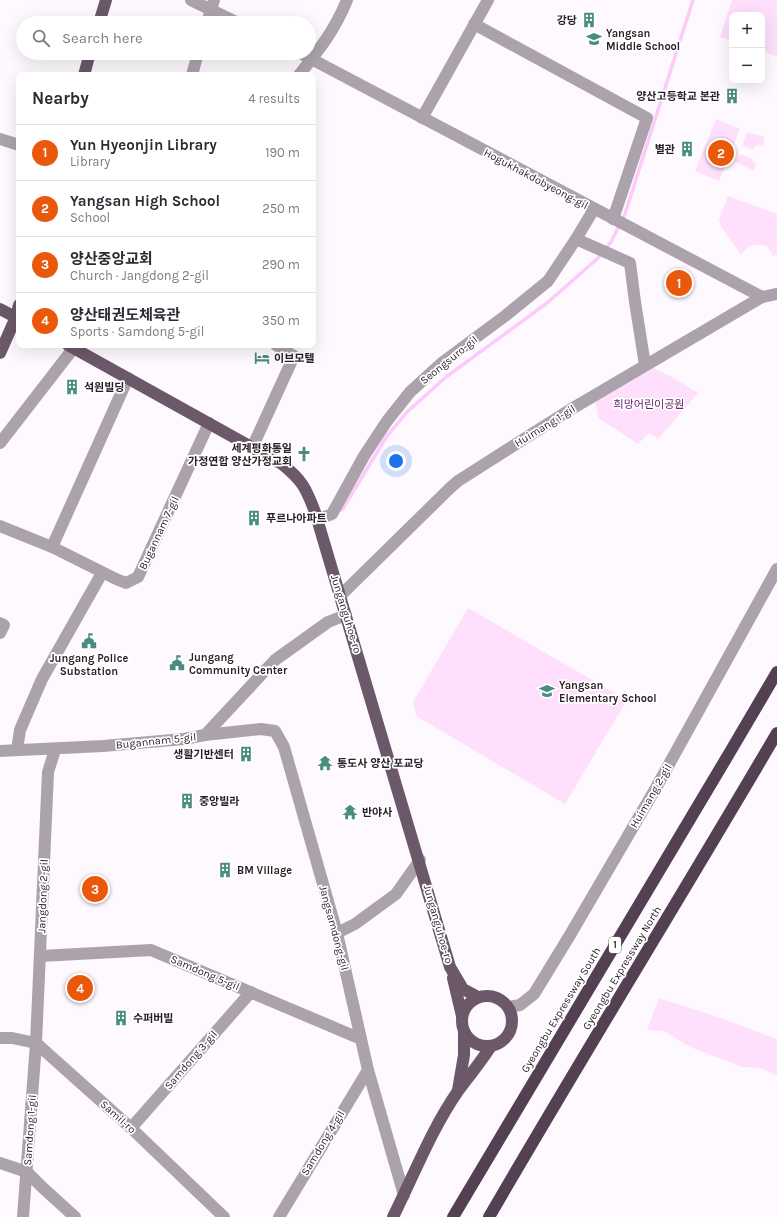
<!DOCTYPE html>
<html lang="en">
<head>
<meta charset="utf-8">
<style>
	:root { --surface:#fff; --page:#f2f2f3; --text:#2b2b33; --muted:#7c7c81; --line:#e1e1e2; --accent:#ea580c }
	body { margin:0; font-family:Karla,"Noto Sans KR",sans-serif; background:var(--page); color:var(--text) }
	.controls { position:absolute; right:12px; top:12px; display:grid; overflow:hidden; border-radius:8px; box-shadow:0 4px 16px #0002 }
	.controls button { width:36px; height:36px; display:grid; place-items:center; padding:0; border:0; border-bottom:1px solid var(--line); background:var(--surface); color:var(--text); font:20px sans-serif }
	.you { position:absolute; left:396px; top:461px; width:14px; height:14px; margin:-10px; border:3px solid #fff; border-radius:50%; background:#1a73e8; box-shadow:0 0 0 6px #1a73e833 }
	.badge { display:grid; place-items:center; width:26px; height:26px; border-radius:50%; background:var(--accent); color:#fff; font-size:13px; font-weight:700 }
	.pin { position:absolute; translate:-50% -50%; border:2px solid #fff; box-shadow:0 1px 4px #0006 }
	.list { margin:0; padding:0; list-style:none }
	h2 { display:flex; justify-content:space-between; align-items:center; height:52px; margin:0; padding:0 16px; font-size:17px }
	h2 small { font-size:13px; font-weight:400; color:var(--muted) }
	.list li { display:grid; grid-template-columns:26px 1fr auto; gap:12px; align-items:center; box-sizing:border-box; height:56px; padding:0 16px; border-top:1px solid var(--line) }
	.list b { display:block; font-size:15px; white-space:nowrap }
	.list p { margin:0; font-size:13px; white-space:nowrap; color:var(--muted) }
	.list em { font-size:13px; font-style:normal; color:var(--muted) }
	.icon { flex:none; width:22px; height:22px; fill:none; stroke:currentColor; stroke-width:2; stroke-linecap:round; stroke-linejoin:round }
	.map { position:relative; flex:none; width:777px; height:1217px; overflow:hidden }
	.search { position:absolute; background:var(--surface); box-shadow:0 4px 16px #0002; left:16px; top:16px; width:300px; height:44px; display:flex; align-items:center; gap:10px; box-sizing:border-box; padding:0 14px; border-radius:22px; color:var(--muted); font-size:15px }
	.panel { position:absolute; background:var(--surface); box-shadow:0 4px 16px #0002; left:16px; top:72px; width:300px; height:276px; border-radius:8px }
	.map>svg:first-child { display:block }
</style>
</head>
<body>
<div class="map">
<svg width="777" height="1217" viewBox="0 0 777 1217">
	<rect width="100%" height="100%" fill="#fef9fe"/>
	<g fill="#fee0fc">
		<path d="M 732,0 L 777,0 L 777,57 L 762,51 L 762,15 L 732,15 L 732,41 L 720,37 Z"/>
		<path d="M 716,119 L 740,129 L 719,181 L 695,171 Z"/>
		<path d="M 747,132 L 765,137 L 763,145 L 756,146 L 753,150 L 742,145 Z"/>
		<path d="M 740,154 L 751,158 L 756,164 L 754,171 L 735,162 Z"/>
		<path d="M 728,196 L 777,214 L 777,255 L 773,256 L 767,246 C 756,243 748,245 741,255 L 722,228 L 719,220 Z"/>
		<path d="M 653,368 L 672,377 L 698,393 L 658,439 L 649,433 L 638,444 L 598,418 L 595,401 Z"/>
		<path d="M 468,608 L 627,700 L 565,804 L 416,716 L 413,702 Z"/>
		<path d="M 659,998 L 715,1016 L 777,1039 L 777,1076 L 760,1068 L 742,1067 L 690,1047 L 664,1031 L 647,1030 Z"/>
	</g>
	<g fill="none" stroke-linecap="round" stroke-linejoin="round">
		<path stroke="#fccbf9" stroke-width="3.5" d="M 342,510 L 387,436 L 407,412 L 446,377 L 547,303 L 597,259 L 611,242 L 625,214 L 693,0"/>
		<g stroke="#aca2ac" stroke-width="12">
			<path d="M 191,0 L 238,23"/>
			<path d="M 207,23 L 214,0"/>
			<path d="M 474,24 L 647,118 L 613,219"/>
			<path d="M 300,53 L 762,297"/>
			<path d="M 192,75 L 198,53"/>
			<path d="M 299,75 C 319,50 335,30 347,0"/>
			<path d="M 422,118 L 488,0"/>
			<path d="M 0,139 L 19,145"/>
			<path d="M 576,239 L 630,263 L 635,302 L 645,365"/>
			<path d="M 0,443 L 76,345"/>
			<path d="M 252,448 L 294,356 L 276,345"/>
			<path d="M 317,520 L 332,514 L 364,456 L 387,421 L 410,392 L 443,362 L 505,316 L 548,281 L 576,239 L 594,209"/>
			<path d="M 0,526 L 52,547 L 116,579 L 126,583 L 138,577 L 209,423"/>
			<path d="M 52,547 L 128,378"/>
			<path d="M 340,596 L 450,488 L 458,481 L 568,411 L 762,297 L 777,294"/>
			<path d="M 0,623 L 4,625 L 0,633"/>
			<path d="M 205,735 L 275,660 L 328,622 L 346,615"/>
			<path d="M 17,750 L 20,730 L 42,679 L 102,573"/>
			<path d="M 0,751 L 103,746 L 184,739 L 205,735 L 261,729 L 275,731 L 284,747 L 337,933 L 368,1070 L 404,1195"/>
			<path d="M 337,933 L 355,924 L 396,894 L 420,860"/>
			<path d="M 41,956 L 151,950 L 361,1039"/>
			<path d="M 509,1007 L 520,1005 L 534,994 L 570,935 L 657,786 L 777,569"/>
			<path d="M 0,1038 L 12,1038 L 36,1043 L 131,1128 L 224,1217"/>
			<path d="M 131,1128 L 251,992"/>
			<path d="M 0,1163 L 27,1172 L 42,1187 L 75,1217"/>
			<path d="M 23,1217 L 36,1043 L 48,772 L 55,750"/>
			<path d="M 279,1217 L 368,1070"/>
		</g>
		<g stroke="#6b596a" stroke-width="12">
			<path d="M 99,23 L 106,0"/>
			<path d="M 84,75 L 90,53"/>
			<path d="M 0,309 L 19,319"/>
			<path d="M 68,345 L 282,464 C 302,480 306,488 315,512 L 450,967 L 463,989 L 478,997"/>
			<path d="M 0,353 L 16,317 L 19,305"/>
			<path d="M 453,978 L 462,1016"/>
			<circle cx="487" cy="1021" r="25"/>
			<path d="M 458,1090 L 464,1055 L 464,1032"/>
			<path d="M 393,1217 C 414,1175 431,1130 458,1091 C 469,1076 481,1062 491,1046"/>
		</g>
		<g stroke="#544053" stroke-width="12">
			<path d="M 453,1217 L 730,752 L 777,672"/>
			<path d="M 489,1217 C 583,1055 682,895 777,733"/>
		</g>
	</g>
	<defs>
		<g id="building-bare" transform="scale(1.2)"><path d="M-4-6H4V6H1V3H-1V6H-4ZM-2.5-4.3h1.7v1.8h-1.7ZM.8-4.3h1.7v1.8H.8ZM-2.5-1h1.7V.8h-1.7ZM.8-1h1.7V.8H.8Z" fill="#498d82" stroke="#fff" stroke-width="2.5" paint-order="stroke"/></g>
		<g id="school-bare" transform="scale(1.2)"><path d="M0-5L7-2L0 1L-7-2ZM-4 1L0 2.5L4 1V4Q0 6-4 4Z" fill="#498d82" stroke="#fff" stroke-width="2.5" paint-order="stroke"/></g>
		<g id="hotel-bare" transform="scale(1.2)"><path d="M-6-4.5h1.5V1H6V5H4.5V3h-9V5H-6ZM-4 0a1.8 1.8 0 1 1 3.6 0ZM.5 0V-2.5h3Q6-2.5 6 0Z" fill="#498d82" stroke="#fff" stroke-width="2.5" paint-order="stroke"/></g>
		<g id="church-bare" transform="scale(1.2)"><path d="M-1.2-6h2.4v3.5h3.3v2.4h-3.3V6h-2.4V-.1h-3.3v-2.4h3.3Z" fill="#498d82" stroke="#fff" stroke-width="2.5" paint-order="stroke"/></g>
		<g id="civic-bare" transform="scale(1.2)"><path d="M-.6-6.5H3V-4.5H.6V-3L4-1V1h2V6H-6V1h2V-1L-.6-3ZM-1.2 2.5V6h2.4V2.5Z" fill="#498d82" stroke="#fff" stroke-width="2.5" paint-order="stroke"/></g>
		<g id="temple-bare" transform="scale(1.2)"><path d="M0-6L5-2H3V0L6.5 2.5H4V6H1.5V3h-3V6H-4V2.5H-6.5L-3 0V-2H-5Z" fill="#498d82" stroke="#fff" stroke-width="2.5" paint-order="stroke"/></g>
	</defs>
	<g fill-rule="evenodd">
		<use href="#building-bare" x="589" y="20"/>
		<use href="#school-bare" x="594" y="39"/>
		<use href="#building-bare" x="732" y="96"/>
		<use href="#building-bare" x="687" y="149"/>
		<use href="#hotel-bare" x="262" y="358"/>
		<use href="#building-bare" x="72" y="387"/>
		<use href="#church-bare" x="304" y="454"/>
		<use href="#building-bare" x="254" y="518"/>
		<use href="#civic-bare" x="89" y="641"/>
		<use href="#civic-bare" x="177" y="663"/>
		<use href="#school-bare" x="547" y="691"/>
		<use href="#building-bare" x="246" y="754"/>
		<use href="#temple-bare" x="325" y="763"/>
		<use href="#building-bare" x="187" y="801"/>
		<use href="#temple-bare" x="350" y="812"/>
		<use href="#building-bare" x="225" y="870"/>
		<use href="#building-bare" x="121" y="1018"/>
	</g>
	<g text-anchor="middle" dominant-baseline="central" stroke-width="3.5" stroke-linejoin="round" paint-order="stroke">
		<rect fill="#fff" stroke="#686267" stroke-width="1" x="609" y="937" width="12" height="16" rx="3"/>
		<g font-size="10" font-weight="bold" fill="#271e26">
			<text x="615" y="945">1</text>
		</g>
		<g font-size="11" font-weight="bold" fill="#271e26" stroke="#fff" text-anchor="start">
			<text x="577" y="20" text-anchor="end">강당</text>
			<text x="606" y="33">Yangsan<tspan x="606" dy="13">Middle School</tspan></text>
			<text x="720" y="96" text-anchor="end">양산고등학교 본관</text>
			<text x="675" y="149" text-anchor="end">별관</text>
			<text x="274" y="358">이브모텔</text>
			<text x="84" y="387">석원빌딩</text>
			<text x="292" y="448" text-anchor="end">세계평화통일<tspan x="292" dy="13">가정연합 양산가정교회</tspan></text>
			<text x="266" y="518">푸르나아파트</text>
			<text x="189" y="657">Jungang<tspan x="189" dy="13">Community Center</tspan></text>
			<text x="89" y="658" text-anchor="middle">Jungang Police<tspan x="89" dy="13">Substation</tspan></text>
			<text x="559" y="685">Yangsan<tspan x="559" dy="13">Elementary School</tspan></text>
			<text x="234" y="754" text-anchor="end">생활기반센터</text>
			<text x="337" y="763">통도사 양산 포교당</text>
			<text x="199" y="801">중앙빌라</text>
			<text x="362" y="812">반야사</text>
			<text x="237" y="870">BM Village</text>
			<text x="133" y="1018">수퍼버빌</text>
		</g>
		<g font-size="11" fill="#271e26" stroke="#fff">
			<text transform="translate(536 179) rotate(28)">Hogukhakdobyeong-gil</text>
			<text transform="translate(449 360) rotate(-39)">Seongsuro-gil</text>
			<text transform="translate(545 426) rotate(-32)">Huimang 1-gil</text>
			<text transform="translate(159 533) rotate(-65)">Bugannam 7-gil</text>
			<text transform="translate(346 614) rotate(73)">Junganguhoe-ro</text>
			<text transform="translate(156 741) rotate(-6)">Bugannam 5-gil</text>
			<text transform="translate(651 796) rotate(-60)">Huimang 2-gil</text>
			<text transform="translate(43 896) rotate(-88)">Jangdong 2-gil</text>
			<text transform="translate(438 924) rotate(74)">Junganguhoe-ro</text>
			<text transform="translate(334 928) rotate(75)">Jangsamdong-gil</text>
			<text transform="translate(622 968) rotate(-59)">Gyeongbu Expressway North</text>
			<text transform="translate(205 973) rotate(23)">Samdong 5-gil</text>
			<text transform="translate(561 1010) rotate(-59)">Gyeongbu Expressway South</text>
			<text transform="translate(191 1060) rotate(-49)">Samdong 3-gil</text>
			<text transform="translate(118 1117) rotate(42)">Samil-ro</text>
			<text transform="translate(30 1130) rotate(-86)">Samdong 1-gil</text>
			<text transform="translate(323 1143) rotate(-59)">Samdong 4-gil</text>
		</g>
		<g font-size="11" fill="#6a266a" stroke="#fff">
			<text x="649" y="404">희망어린이공원</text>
		</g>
	</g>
</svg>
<div class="controls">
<button>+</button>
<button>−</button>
</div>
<div class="you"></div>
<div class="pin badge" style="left:679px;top:283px">1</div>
<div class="pin badge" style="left:721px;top:153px">2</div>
<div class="pin badge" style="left:95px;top:889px">3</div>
<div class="pin badge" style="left:80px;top:988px">4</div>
<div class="search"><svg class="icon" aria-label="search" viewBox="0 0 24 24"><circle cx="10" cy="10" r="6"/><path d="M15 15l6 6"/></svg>Search here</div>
<section class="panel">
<h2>Nearby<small>4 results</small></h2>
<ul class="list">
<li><span class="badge">1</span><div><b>Yun Hyeonjin Library</b><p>Library</p></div><em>190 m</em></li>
<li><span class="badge">2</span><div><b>Yangsan High School</b><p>School</p></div><em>250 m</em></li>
<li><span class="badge">3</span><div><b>양산중앙교회</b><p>Church · Jangdong 2-gil</p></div><em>290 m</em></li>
<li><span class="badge">4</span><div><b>양산태권도체육관</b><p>Sports · Samdong 5-gil</p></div><em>350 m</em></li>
</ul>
</section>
</div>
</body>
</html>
